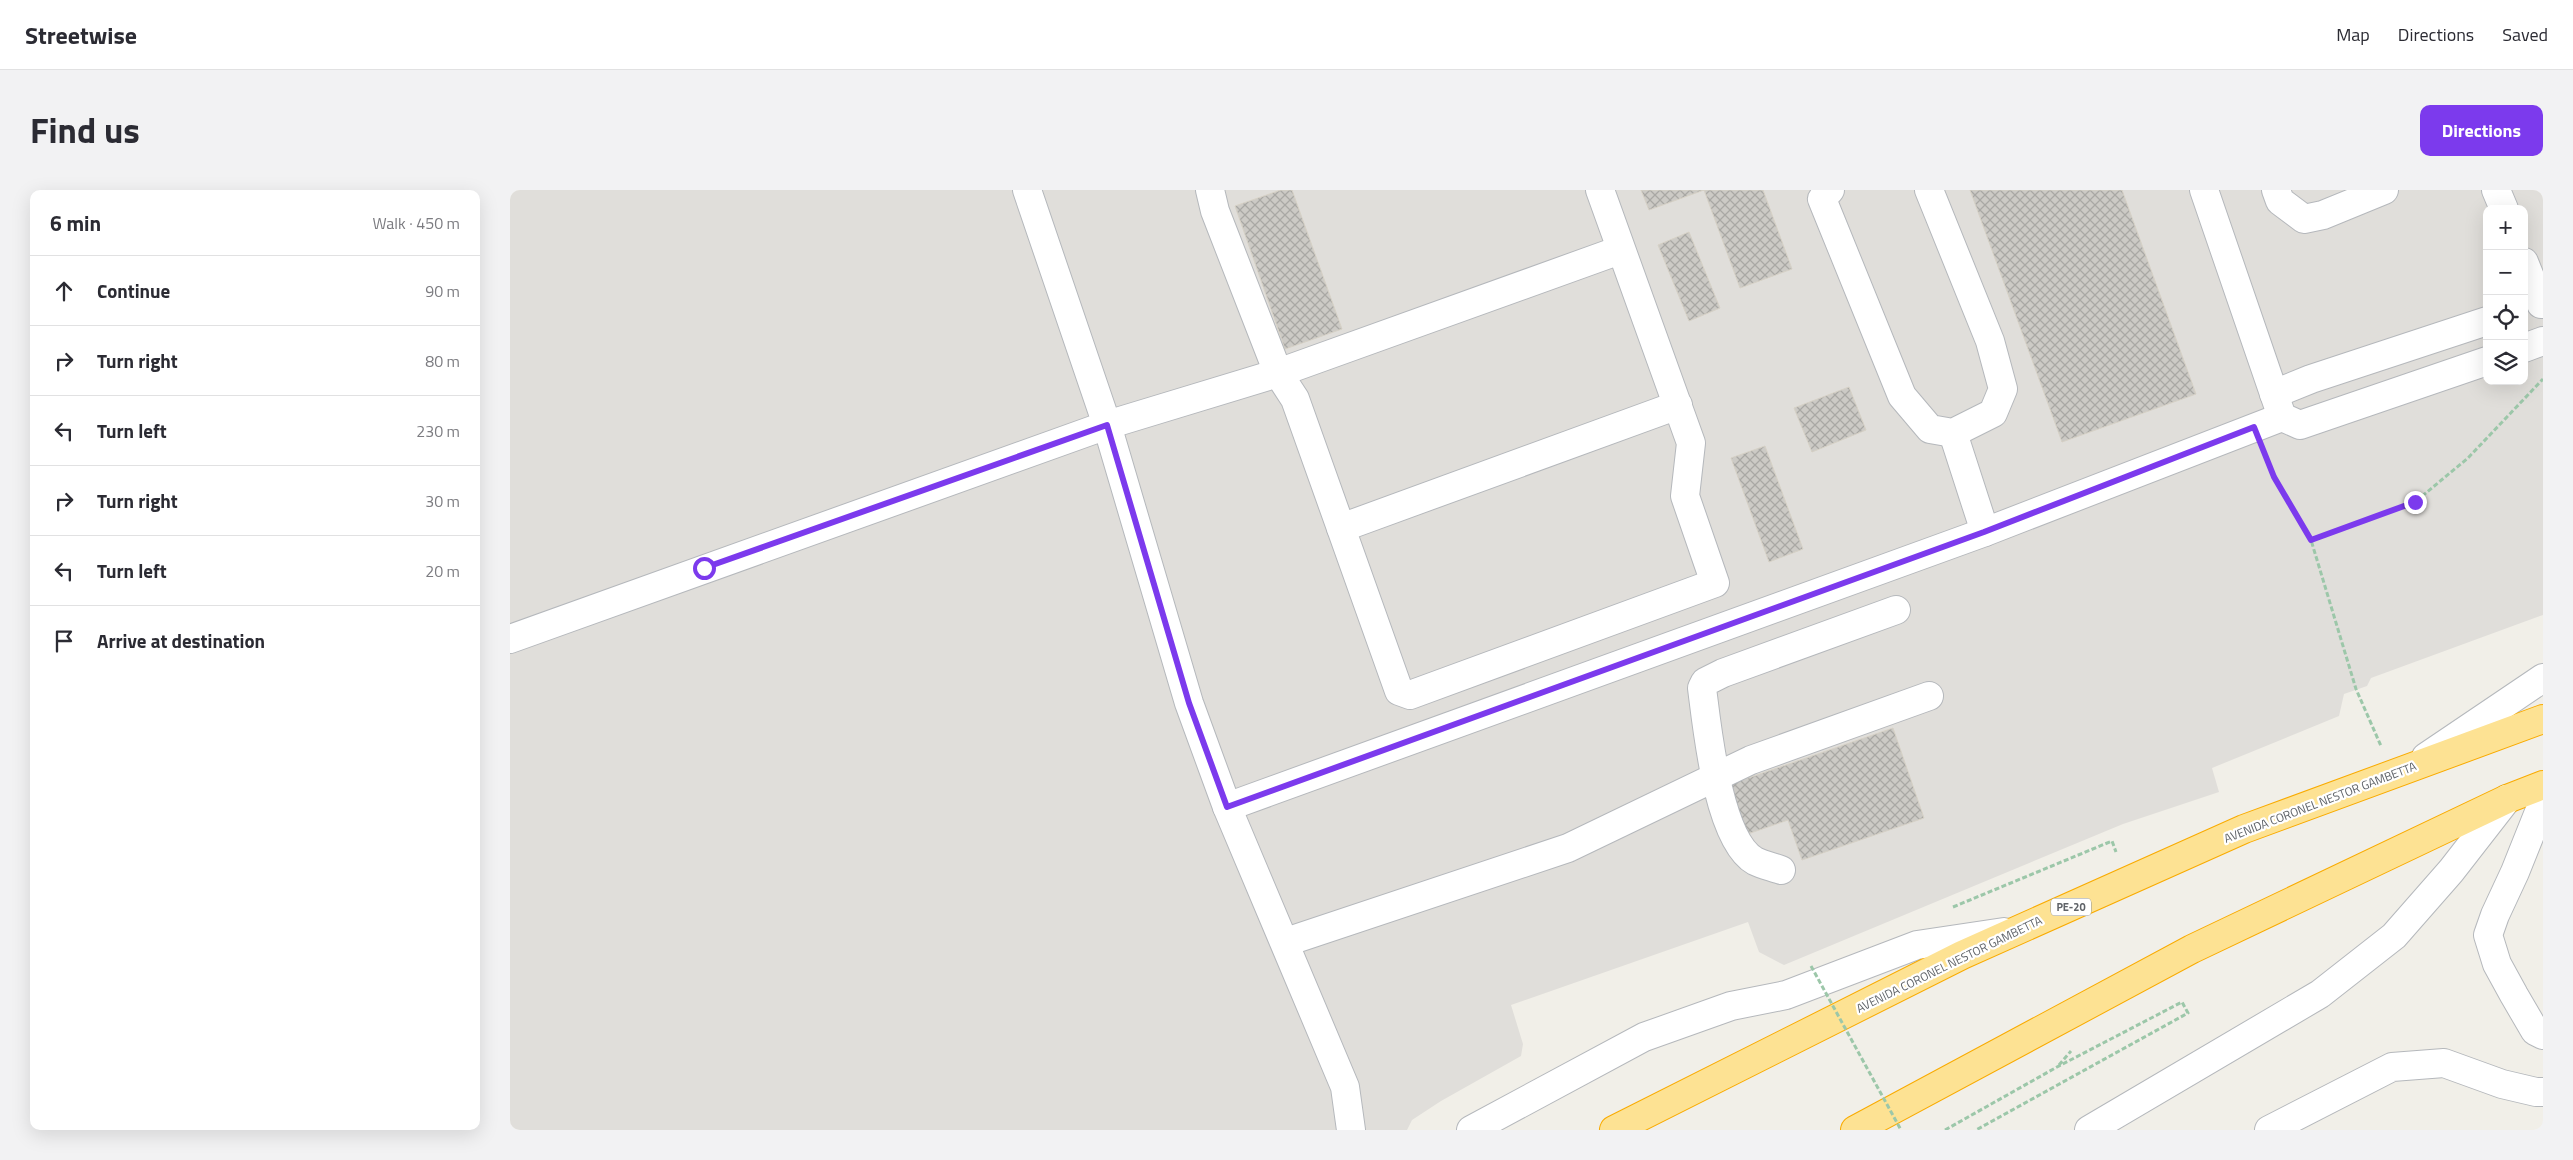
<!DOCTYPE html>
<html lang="en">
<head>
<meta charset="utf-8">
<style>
	:root { --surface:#fff; --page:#f2f2f3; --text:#2b2b33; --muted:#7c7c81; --line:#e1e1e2; --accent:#7c3aed }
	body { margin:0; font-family:"Titillium Web",sans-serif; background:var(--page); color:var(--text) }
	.controls { position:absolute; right:15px; top:15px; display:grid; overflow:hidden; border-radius:10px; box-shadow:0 5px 20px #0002 }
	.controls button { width:45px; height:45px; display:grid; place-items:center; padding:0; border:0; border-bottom:1px solid var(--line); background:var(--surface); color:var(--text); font:25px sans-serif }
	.stop { position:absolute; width:15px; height:15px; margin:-11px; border:4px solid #7c3aed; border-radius:50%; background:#fff }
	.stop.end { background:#7c3aed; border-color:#fff; box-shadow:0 1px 5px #0008 }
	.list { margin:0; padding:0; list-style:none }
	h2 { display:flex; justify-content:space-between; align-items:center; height:65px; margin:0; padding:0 20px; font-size:21px }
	h2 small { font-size:16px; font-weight:400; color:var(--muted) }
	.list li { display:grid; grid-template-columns:32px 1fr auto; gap:15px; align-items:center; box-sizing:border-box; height:70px; padding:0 20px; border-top:1px solid var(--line) }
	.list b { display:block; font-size:19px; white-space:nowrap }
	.list em { font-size:16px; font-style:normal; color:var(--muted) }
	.icon { flex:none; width:28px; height:28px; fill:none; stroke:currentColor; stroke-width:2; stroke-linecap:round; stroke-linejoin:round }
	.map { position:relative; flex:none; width:2033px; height:940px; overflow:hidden; border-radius:10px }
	header { display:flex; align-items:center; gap:30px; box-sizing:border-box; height:70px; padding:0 25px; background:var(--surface); border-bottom:1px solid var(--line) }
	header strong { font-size:24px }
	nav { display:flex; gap:28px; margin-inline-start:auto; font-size:18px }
	.intro { display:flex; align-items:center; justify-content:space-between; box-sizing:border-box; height:120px; padding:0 30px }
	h1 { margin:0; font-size:35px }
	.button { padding:12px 22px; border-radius:10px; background:var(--accent); color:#fff; font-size:18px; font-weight:700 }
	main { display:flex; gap:30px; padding:0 30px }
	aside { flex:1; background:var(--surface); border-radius:10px; box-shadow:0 5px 20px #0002 }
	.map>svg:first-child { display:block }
</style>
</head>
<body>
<header>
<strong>Streetwise</strong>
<nav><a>Map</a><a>Directions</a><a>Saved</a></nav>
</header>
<div class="intro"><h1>Find us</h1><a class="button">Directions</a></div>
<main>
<aside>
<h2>6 min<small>Walk · 450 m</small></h2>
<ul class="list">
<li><svg class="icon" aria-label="ahead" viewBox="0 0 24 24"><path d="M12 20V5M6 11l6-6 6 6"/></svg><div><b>Continue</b></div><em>90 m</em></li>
<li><svg class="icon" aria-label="right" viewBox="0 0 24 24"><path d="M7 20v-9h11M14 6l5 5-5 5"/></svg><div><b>Turn right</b></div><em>80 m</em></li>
<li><svg class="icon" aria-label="left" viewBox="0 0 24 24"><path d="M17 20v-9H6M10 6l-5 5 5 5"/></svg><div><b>Turn left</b></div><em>230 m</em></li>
<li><svg class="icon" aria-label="right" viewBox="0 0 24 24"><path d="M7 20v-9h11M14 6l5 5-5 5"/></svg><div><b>Turn right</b></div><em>30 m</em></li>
<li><svg class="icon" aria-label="left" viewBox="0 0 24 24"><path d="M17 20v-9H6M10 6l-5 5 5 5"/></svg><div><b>Turn left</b></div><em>20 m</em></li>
<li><svg class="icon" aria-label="arrive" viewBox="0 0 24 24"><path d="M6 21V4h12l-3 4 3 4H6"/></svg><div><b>Arrive at destination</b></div></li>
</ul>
</aside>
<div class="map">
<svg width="2033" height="940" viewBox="0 0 2033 940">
	<defs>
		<pattern id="building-cross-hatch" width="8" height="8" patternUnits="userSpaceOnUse" patternTransform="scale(1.25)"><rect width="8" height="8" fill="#cccac5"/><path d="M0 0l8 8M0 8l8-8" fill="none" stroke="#a9a8a4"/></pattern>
	</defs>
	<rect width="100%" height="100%" fill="#f1efe8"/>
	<path fill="#e0deda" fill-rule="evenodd" d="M 0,0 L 2033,0 L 2033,425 L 1861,488 L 1857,496 L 1834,504 L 1829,526 L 1702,578 L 1709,602 L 1613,634 L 1274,775 L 1249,762 L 1238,732 L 1001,815 L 1013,854 L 1011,866 L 931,911 L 902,930 L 897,940 L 0,940 ZM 1977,19 L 2014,19 L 2014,191 L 1977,191 Z"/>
	<g fill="url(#building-cross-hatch)" stroke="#d6d1c6">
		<path d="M 771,0 L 782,0 L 832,139 L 775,159 L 725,16 Z"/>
		<path d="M 1131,0 L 1194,0 L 1139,20 Z"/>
		<path d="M 1194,0 L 1253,0 L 1282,79 L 1230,98 Z"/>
		<path d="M 1460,0 L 1612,0 L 1686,204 L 1552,252 Z"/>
		<path d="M 1179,42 L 1210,118 L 1179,131 L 1148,55 Z"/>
		<path d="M 1339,197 L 1356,240 L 1302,262 L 1284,218 Z"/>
		<path d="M 1255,256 L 1293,359 L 1259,372 L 1221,268 Z"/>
		<path d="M 1383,538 L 1414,628 L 1292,670 L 1278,630 L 1232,646 L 1215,596 Z"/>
	</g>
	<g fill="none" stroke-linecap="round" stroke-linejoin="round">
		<g stroke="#b5b8bc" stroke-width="30">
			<g id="minor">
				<path d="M 517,0 L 597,235 L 679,513 L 717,617 L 835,897 L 841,940"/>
				<path d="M 700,0 L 705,21 L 768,183 L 785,209 L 889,501 L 900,505 L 1205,393 L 1175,306 L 1181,253 L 1090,0"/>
				<path d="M 1320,0 L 1312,9 L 1392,206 L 1420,239 L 1443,243 L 1483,223 L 1493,199 L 1480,151 L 1419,0"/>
				<path d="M 1694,0 L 1772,227 L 1790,235 L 1977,171"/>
				<path d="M 1766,0 L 1770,11 L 1794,29 L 1813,25 L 1874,0"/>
				<path d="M 1986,0 L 1994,19"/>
				<path d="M 2014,72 L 2031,114"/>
				<path d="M 2014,158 L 2033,151"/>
				<path d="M 1764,204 L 1801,189 L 1977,131"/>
				<path d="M 1443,243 L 1475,342"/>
				<path d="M 831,338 L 1168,215"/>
				<path d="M 0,449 L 597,235 L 768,183 L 1110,60"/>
				<path d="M 1916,567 L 2033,488"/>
				<path d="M 2033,612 L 2005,682 L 1985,725 L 1978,745 L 1987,774 L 2004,805 L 2025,841 L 2033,845"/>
				<path d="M 717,617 L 1475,342 L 1772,227"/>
				<path d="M 1271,680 C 1263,677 1253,675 1245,671 C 1208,650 1197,537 1192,498 L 1195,492 L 1213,483 L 1386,420"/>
				<path d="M 776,752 L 1058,658 L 1241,570 L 1419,506"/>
				<path d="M 961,940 L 1134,847 L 1221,816 L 1276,805 L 1407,755 L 1494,742"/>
				<path d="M 1579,940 L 1810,804 L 1884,746 L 1941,681 L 1997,609"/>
				<path d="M 1759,940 L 1882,877 L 1934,873 L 1992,894 L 2026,902 L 2033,902"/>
			</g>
		</g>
		<g stroke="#f9ab00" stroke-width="30">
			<g id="highway">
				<path d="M 1104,940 L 1452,765 L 1734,639 L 2033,529"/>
				<path d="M 1345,940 L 1682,759 L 1997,609 L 2033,595"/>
			</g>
		</g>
		<g stroke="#9cc7a9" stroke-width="3" stroke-dasharray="5 2.5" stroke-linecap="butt">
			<path d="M 1756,266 L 1764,287 L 1801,350 L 1846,499 L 1871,556"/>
			<path d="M 1801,350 L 1905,312 L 1958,268 L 2033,189"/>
			<path d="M 1443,717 L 1602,651 L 1606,662"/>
			<path d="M 1549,875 L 1561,861"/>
			<path d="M 1435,940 L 1547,877 L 1672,812 L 1678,823 L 1466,940"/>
		</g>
		<use href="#minor" stroke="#fff" stroke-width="28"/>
		<use href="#highway" stroke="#fde293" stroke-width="28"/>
		<path stroke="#9cc7a9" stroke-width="3" stroke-dasharray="5 2.5" stroke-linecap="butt" d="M 1301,776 L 1391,940"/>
	</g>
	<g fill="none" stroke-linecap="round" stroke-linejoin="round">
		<path stroke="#7c3aed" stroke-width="6" d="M 194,378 L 597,235 L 679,513 L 717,617 L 1474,342 L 1744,237 L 1764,287 L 1801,350 L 1905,312"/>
	</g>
	<g text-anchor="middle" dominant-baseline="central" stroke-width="4.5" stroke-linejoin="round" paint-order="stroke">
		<rect fill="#fff" stroke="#8f9295" stroke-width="1" x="1541" y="708.5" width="40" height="17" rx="4"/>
		<g font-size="11" font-weight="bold" fill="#5f6368">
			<text x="1561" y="717">PE-20</text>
		</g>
		<g font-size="12" fill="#5f6368" stroke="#fff">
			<text transform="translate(1810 612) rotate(-21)">AVENIDA CORONEL NESTOR GAMBETTA</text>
			<text transform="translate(1439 774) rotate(-26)">AVENIDA CORONEL NESTOR GAMBETTA</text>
		</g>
	</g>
</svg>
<div class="controls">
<button>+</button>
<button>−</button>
<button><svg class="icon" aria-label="locate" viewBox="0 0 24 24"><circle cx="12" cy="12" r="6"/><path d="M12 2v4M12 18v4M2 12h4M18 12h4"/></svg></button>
<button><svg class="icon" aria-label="layers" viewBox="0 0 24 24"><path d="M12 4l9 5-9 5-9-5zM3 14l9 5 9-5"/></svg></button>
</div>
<div class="stop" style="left:194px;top:378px"></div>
<div class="stop end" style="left:1905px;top:312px"></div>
</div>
</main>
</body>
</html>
